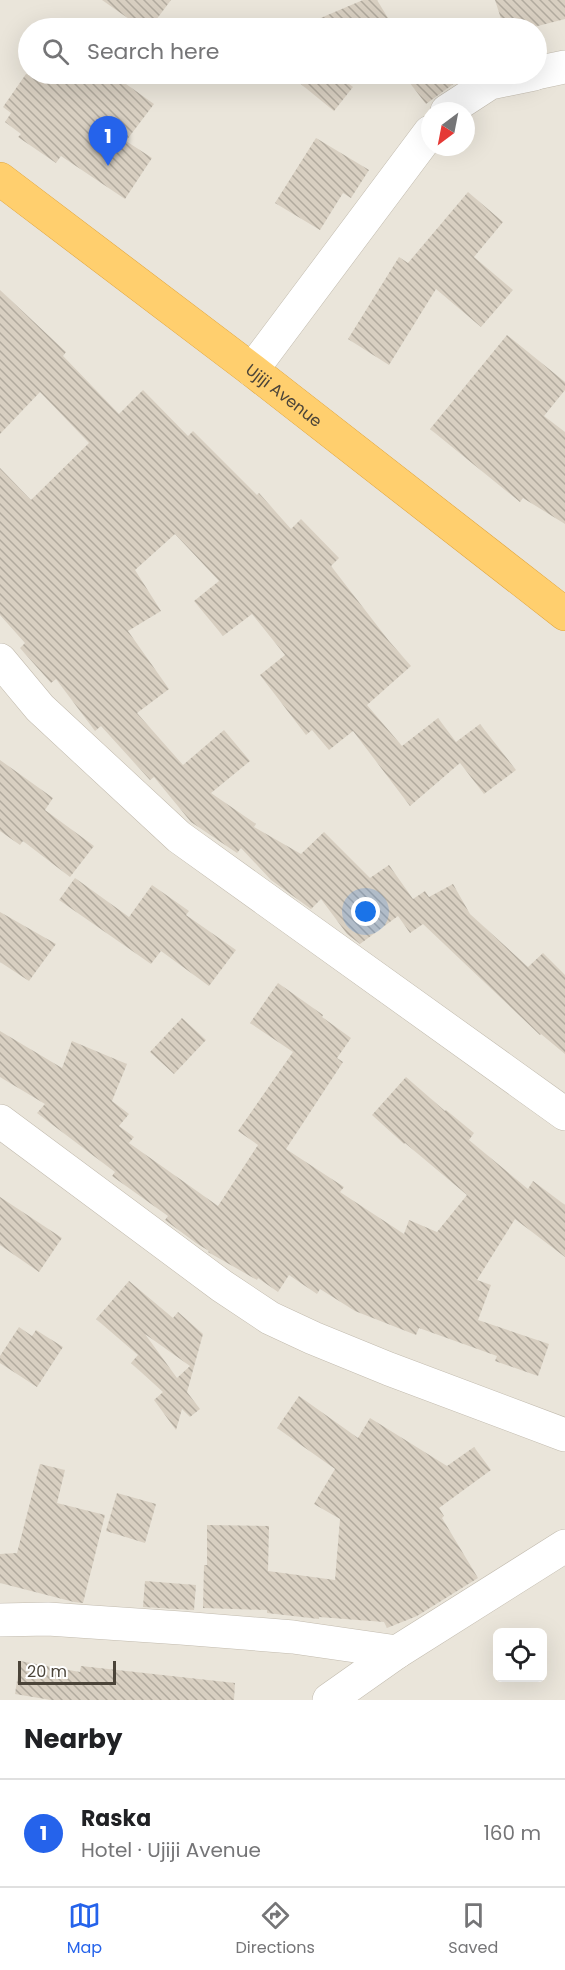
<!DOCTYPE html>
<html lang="en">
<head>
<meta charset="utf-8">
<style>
	:root { --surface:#fff; --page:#f6f6f6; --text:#202124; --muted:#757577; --line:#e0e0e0; --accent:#2563eb }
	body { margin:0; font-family:Poppins,sans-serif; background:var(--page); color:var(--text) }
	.controls { position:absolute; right:18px; bottom:18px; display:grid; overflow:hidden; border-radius:9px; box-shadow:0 6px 24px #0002 }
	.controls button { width:54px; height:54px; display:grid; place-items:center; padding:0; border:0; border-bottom:2px solid var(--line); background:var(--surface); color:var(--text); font:30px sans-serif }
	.compass { position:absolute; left:421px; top:102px; width:54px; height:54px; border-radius:50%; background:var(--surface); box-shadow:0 6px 24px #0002; rotate:212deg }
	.scale { position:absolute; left:18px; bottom:15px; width:98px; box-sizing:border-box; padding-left:6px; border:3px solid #4b4439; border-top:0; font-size:16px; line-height:21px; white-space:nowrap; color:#4b4439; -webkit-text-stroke:4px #fff; paint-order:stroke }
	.you { position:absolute; left:366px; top:912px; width:21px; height:21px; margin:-15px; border:4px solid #fff; border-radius:50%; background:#1a73e8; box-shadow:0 0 0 9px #1a73e833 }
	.badge { display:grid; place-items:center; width:39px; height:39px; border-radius:50%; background:var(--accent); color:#fff; font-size:20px; font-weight:700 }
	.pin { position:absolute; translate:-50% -50px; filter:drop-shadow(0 2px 3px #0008) }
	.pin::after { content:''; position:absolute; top:32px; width:21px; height:18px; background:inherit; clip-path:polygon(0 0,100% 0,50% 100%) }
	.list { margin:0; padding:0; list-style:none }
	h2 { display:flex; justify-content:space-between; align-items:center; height:78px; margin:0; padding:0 24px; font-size:26px }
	h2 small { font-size:20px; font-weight:400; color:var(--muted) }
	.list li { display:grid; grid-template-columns:39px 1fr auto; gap:18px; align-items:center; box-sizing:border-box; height:108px; padding:0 24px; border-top:2px solid var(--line) }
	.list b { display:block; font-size:22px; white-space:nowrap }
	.list p { margin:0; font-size:20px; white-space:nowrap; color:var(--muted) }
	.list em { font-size:20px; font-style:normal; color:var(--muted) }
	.icon { flex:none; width:33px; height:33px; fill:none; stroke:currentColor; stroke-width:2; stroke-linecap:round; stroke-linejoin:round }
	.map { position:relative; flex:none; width:565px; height:1700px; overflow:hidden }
	.search { position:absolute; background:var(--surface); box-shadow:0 6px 24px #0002; left:18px; right:18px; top:18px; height:66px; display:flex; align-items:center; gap:15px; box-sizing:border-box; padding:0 21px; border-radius:33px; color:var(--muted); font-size:22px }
	.sheet { height:186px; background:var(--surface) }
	nav { display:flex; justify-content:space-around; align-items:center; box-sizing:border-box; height:84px; border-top:2px solid var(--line); background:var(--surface); font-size:16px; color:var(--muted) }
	nav a { display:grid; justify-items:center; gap:3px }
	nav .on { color:var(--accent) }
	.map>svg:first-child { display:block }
</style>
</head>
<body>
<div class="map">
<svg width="565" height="1700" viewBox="0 0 565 1700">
	<defs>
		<pattern id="building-back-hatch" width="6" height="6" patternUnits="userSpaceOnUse" patternTransform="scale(1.5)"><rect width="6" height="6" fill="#d8cfc1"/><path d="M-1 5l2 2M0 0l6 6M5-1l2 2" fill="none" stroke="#b1aa9e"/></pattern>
	</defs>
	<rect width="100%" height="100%" fill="#f6f3ec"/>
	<path fill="#eae5da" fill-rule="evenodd" d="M 0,0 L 565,0 L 565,1700 L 0,1700 ZM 28,28 L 536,28 L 536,74 L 28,74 ZM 430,111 L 466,111 L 466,147 L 430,147 ZM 498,1632 L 542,1632 L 542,1678 L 498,1678 Z"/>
	<g fill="url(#building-back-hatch)" fill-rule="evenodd">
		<path d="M 102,0 L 171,0 L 150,28 L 142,28 Z"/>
		<path d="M 363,0 L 377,0 L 394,28 L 297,28 Z"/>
		<path d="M 495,0 L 565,0 L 565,19 L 530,28 L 504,28 Z"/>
		<path d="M 26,74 L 112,74 L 154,104 L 126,141 L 152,158 L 125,199 L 61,156 L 56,163 L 18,137 L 21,134 L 5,122 L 11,113 L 3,107 Z"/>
		<path d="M 293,74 L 336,74 L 353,87 L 334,111 L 291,76 Z"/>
		<path d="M 403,74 L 467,74 L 426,104 Z"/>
		<path d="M 316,138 L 369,170 L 351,198 L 343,193 L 320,230 L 275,203 Z"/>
		<path d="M 468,192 L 503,222 L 474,257 L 513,290 L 481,327 L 436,289 L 389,365 L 348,339 L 399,257 L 408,263 Z"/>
		<path d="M 0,290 L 66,352 L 63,356 L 119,414 L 143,390 L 188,436 L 193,431 L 257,495 L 259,493 L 291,529 L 301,519 L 339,558 L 331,566 L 389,641 L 411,666 L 367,705 L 402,746 L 438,718 L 456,742 L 480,724 L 516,770 L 484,794 L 460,763 L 410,806 L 353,731 L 329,750 L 312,730 L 306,735 L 260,675 L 285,655 L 252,614 L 223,636 L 194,601 L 219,581 L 175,534 L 135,570 L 161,611 L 128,631 L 169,689 L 137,713 L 183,765 L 224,730 L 250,761 L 211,793 L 256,824 L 254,827 L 301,854 L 324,832 L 370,878 L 389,865 L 413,899 L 425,891 L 429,897 L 453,884 L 470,914 L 528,967 L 543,953 L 565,975 L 565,1054 L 541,1034 L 540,1035 L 423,924 L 410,933 L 398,916 L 360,944 L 347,934 L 321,899 L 311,909 L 271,880 L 241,848 L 237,853 L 191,822 L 154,777 L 150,780 L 101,726 L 95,731 L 56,679 L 51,683 L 20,648 L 25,643 L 0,615 L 0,468 L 31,500 L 89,443 L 40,392 L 0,434 Z"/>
		<path d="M 507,335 L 565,382 L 565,390 L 544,416 L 565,432 L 565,524 L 523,498 L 520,502 L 430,429 Z"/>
		<path d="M 0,760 L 53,798 L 45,810 L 94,846 L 70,877 L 23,841 L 20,845 L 0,831 Z"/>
		<path d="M 75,878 L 129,917 L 152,885 L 189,911 L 186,915 L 236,950 L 209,986 L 161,951 L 151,964 L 59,900 Z"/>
		<path d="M 0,912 L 56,944 L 29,981 L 0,962 Z"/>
		<path d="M 278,983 L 323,1015 L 322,1017 L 351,1038 L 337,1058 L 343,1062 L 286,1149 L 344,1187 L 340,1192 L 404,1234 L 409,1220 L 437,1232 L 467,1195 L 405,1143 L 404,1144 L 372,1115 L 406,1077 L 445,1111 L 446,1110 L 474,1133 L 469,1140 L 528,1189 L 533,1181 L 565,1205 L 565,1257 L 515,1219 L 477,1280 L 491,1285 L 478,1320 L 549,1344 L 538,1376 L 495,1361 L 497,1356 L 419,1328 L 416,1335 L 355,1311 L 320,1289 L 317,1294 L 289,1275 L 278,1292 L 258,1278 L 257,1280 L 208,1252 L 209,1251 L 196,1243 L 165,1220 L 168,1216 L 112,1176 L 115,1172 L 37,1113 L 45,1104 L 0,1077 L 0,1031 L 62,1068 L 72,1041 L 127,1064 L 112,1101 L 129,1114 L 119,1126 L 134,1137 L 129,1143 L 218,1206 L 258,1145 L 238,1131 L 293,1052 L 250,1023 Z"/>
		<path d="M 182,1018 L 206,1040 L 174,1074 L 150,1052 Z"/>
		<path d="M 0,1197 L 62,1238 L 39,1272 L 0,1245 Z"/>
		<path d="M 129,1281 L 173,1318 L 178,1312 L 203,1334 L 187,1392 L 200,1409 L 190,1417 L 182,1409 L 176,1430 L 154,1400 L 163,1392 L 131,1363 L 138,1355 L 96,1319 ZM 145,1334 L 190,1366 L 177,1378 Z"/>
		<path d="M 19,1327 L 32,1336 L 36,1330 L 63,1347 L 37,1387 L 0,1363 L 0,1356 Z"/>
		<path d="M 299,1396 L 358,1438 L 370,1418 L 447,1466 L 474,1447 L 491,1470 L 439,1508 L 444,1516 L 442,1518 L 478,1578 L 417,1616 L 387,1628 L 384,1622 L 319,1617 L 319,1619 L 267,1613 L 267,1610 L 203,1608 L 204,1565 L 207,1565 L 207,1525 L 269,1526 L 268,1571 L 335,1580 L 340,1519 L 314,1504 L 335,1469 L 277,1428 Z"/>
		<path d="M 40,1464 L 65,1470 L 57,1503 L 105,1515 L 83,1603 L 74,1602 L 0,1583 L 0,1554 L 17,1553 Z"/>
		<path d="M 117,1493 L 156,1504 L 145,1543 L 106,1531 Z"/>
		<path d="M 145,1581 L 196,1585 L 194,1610 L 143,1607 Z"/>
		<path d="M 20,1661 L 80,1672 L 81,1666 L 235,1683 L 234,1700 L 51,1700 L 15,1694 Z"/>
	</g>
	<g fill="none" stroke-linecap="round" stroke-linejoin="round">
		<g stroke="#c2bbae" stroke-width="34">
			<g id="street">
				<path d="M 536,73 L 565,67"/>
				<path d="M 447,111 L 490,83 L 534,74"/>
				<path d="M 252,370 L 430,132"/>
				<path d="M 0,660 L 40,708 L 179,837 L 565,1114"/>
				<path d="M 0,1121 L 222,1286 L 270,1318 L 313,1338 L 389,1369 L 565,1435"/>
				<path d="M 0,1620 L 48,1619 L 181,1628 L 293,1637 L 397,1652"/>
				<path d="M 329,1700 L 397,1652 L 565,1546"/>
			</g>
		</g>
		<g stroke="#e0a43c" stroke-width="34">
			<g id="highway">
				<path id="s1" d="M 0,179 L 252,370 L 565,614"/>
			</g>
		</g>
		<use href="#street" stroke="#fff" stroke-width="33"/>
		<use href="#highway" stroke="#ffcf6e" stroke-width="33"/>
	</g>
	<g text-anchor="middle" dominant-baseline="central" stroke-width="4.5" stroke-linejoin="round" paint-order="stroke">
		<g font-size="16" fill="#4b4439" stroke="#fff">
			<text stroke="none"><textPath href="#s1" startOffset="357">Ujiji Avenue</textPath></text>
		</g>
	</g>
</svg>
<div class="controls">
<button><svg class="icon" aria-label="locate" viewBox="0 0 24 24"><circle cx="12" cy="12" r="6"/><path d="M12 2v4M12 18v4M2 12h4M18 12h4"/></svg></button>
</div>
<svg class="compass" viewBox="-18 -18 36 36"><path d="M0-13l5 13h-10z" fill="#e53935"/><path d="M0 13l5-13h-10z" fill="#757577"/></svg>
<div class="scale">20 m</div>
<div class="you"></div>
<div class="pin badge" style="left:108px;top:166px">1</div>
<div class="search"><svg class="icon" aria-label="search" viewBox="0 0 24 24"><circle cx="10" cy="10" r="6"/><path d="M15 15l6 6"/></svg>Search here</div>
</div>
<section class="sheet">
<h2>Nearby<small></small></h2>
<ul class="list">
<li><span class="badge">1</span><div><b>Raska</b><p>Hotel · Ujiji Avenue</p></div><em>160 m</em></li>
</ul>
</section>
<nav>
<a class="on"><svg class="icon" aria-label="map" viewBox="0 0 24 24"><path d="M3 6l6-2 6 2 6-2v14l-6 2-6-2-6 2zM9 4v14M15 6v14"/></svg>Map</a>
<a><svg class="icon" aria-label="directions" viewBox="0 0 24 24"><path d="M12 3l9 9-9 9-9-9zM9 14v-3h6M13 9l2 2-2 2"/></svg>Directions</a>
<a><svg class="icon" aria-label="saved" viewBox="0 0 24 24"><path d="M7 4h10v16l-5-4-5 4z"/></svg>Saved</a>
</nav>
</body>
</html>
